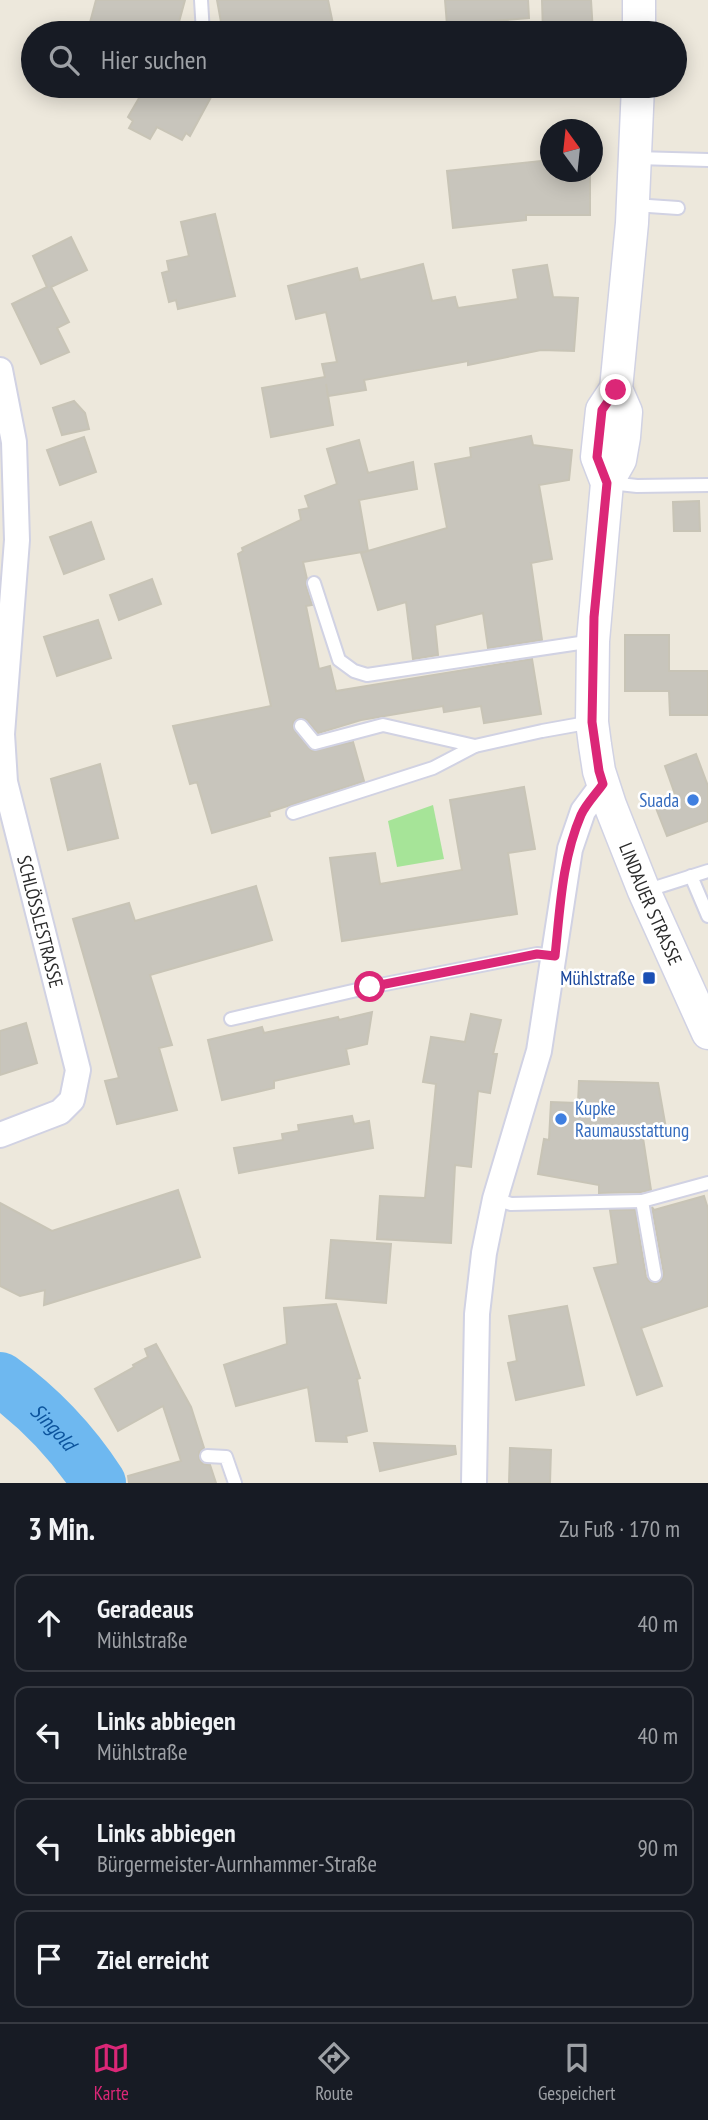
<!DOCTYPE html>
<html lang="de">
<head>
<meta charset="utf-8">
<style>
	:root { --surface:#171b24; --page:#242831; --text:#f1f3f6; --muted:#9ea1a6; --line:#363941; --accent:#db2777 }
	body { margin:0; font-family:"PT Sans Narrow",sans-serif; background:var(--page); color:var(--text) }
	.compass { position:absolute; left:540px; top:119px; width:63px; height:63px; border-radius:50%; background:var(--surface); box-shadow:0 4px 18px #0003; rotate:345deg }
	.stop { position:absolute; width:21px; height:21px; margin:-16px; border:5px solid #db2777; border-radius:50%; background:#fff }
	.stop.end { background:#db2777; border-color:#fff; box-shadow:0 2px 7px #0008 }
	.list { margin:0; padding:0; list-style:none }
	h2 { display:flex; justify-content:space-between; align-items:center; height:91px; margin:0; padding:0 28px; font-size:30px }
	h2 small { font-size:23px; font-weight:400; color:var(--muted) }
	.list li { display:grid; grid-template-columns:46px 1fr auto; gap:21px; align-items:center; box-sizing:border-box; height:98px; margin:0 14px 14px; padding:0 14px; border:2px solid var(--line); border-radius:14px }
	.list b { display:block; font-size:26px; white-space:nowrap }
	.list p { margin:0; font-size:23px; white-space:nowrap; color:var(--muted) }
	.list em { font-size:23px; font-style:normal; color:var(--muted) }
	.icon { flex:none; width:38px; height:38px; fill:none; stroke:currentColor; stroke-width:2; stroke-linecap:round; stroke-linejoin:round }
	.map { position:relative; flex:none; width:708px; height:1483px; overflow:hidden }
	.search { position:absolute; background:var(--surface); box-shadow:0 4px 18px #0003; left:21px; right:21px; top:21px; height:77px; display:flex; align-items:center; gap:18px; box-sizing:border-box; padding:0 24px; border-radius:38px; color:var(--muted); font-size:26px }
	.sheet { height:539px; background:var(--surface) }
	nav { display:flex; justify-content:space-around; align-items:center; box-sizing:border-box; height:98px; border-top:2px solid var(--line); background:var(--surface); font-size:19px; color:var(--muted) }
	nav a { display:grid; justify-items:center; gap:4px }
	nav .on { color:var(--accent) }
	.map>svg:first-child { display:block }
</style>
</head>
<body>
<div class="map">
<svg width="708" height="1483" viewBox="0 0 708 1483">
	<rect width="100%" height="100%" fill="#ede8dc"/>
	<path fill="#a6e498" d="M 433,805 L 444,859 L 397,867 L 388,821 Z"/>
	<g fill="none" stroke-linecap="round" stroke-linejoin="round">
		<path stroke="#6eb8f0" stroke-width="54" id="s1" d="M 0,1379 C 39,1407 73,1443 99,1483"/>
	</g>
	<g fill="#c8c5bc" stroke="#c8c4b6" stroke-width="2">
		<path d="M 96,0 L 185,0 L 176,33 L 101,33 L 88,30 Z"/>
		<path d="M 217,0 L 328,0 L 333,24 L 291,33 L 223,33 Z"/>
		<path d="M 445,0 L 528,0 L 529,18 L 447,25 Z"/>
		<path d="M 542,0 L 591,0 L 593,33 L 543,33 Z"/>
		<path d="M 146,86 L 217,86 L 190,136 L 186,133 L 182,140 L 157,127 L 150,139 L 129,128 L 133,121 L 128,117 Z"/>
		<path d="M 550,160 L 550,172 L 590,172 L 590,215 L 526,215 L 526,220 L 453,228 L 447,171 Z"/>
		<path d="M 215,214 L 235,296 L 178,309 L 176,300 L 169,302 L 162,273 L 169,271 L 167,261 L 189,256 L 181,222 Z"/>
		<path d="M 71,237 L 87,270 L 51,287 L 69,322 L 57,328 L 69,352 L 41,364 L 12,304 L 47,287 L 33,256 Z"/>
		<path d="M 423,264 L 432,301 L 455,297 L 458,308 L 518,299 L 513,270 L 547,265 L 553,297 L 578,298 L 574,351 L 541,350 L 468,365 L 468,361 L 364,380 L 366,390 L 328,396 L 326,384 L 333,425 L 271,437 L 262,388 L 325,377 L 322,364 L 337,362 L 326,312 L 296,319 L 288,286 L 357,268 L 360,280 Z"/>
		<path d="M 74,401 L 85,413 L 89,429 L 62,435 L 53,408 Z"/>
		<path d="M 531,436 L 533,445 L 572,450 L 569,480 L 539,485 L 552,559 L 531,563 L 542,640 L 488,648 L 483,613 L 435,625 L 438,655 L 413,659 L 406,602 L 378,610 L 361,553 L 368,551 L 303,562 L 307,579 L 306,586 L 312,605 L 306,606 L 319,669 L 330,666 L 336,691 L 532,659 L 541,714 L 484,723 L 481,706 L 444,712 L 443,706 L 361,720 L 318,733 L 307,720 L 299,718 L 293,722 L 293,728 L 312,751 L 353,742 L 364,781 L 269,812 L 270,816 L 212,833 L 197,782 L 190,784 L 173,726 L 271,706 L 238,554 L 243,551 L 242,548 L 301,520 L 299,510 L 309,508 L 305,496 L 337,484 L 327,449 L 359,440 L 368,473 L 413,462 L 417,489 L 359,500 L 368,551 L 447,528 L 435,464 L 471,457 L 470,448 Z"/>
		<path d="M 84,437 L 96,472 L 60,485 L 47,450 Z"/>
		<path d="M 699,501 L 700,531 L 674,531 L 673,502 Z"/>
		<path d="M 91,522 L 104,559 L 64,574 L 50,537 Z"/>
		<path d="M 152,579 L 161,604 L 119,620 L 110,595 Z"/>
		<path d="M 98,620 L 111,658 L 57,676 L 44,637 Z"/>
		<path d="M 625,635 L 669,635 L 669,671 L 708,671 L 708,715 L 670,715 L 669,691 L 625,691 Z"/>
		<path d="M 696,754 L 708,786 L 708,821 L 667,836 L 656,808 L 677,800 L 665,766 Z"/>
		<path d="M 100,764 L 118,838 L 68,850 L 51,779 Z"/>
		<path d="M 524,787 L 535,849 L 508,853 L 517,914 L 342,941 L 330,858 L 375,853 L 380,884 L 462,870 L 450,800 Z"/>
		<path d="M 256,886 L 272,940 L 150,975 L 172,1045 L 159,1048 L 177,1110 L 117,1124 L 105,1081 L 119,1078 L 73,919 L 129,903 L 135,921 Z"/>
		<path d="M 372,1012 L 367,1044 L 346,1049 L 349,1064 L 274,1081 L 274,1088 L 222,1100 L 208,1040 L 262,1027 L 264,1033 L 338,1017 L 339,1020 Z"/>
		<path d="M 471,1014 L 501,1020 L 493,1054 L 497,1054 L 490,1093 L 478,1091 L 471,1167 L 455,1165 L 451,1243 L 377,1239 L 380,1196 L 425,1198 L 436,1084 L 423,1082 L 431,1037 L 465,1042 Z"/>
		<path d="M 26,1023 L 37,1063 L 0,1075 L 0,1031 Z"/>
		<path d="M 579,1081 L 658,1083 L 667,1134 L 643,1138 L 651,1190 L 641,1192 L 599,1193 L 599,1185 L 538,1174 L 544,1139 L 549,1140 L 551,1102 L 578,1103 Z"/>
		<path d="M 352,1116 L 354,1124 L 369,1121 L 373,1148 L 239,1173 L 234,1148 L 283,1140 L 282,1134 L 299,1131 L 298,1125 Z"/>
		<path d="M 178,1190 L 200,1257 L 44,1305 L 45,1290 L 20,1296 L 0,1286 L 0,1203 L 52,1231 Z"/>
		<path d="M 704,1196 L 708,1209 L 708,1306 L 641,1328 L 662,1386 L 637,1395 L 594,1268 L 618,1264 L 610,1210 L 635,1210 L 646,1277 L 649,1281 L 656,1284 L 661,1281 L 664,1274 L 652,1207 L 654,1210 Z"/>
		<path d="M 331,1240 L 391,1244 L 386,1303 L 326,1298 Z"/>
		<path d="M 336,1304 L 360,1378 L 357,1379 L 367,1431 L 346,1436 L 347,1442 L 316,1441 L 308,1387 L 236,1406 L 224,1365 L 287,1344 L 284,1308 Z"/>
		<path d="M 567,1306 L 584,1385 L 516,1400 L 508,1363 L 517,1361 L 509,1316 Z"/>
		<path d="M 156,1344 L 191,1407 L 204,1448 L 199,1452 L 199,1459 L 203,1464 L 210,1465 L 216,1483 L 129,1483 L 128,1476 L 181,1461 L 163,1406 L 118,1431 L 95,1389 L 134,1367 L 133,1365 L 148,1357 L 145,1349 Z"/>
		<path d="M 374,1443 L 455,1446 L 456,1454 L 380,1471 Z"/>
		<path d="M 510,1448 L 551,1450 L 550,1483 L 509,1483 Z"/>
	</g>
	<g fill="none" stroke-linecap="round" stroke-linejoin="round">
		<g stroke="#d1d2e3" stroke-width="16">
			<g id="service">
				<path d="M 201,0 L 203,33"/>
				<path d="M 636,158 L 708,160"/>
				<path d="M 634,205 L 678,208"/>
				<path d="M 610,483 L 637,486 L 708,485"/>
				<path d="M 314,583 L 339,660 L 354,671 L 367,675 L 593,641"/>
				<path d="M 301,726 L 315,743 L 383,725 L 475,746 L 542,731 L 592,722"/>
				<path d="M 293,813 L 433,768 L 475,746"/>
				<path d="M 691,876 L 708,916"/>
				<path d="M 645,891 L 708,871"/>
				<path d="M 231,1019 L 370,987 L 537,954 L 555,956"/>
				<path d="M 495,1199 L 511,1204 L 642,1201"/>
				<path d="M 655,1275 L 642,1201 L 708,1183"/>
				<path d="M 207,1456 L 226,1457 L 235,1483"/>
			</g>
		</g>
		<g stroke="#d1d2e3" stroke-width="28">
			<g id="minor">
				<path id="s2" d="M 0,370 L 14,442 L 17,540 L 2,734 L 5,782 L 78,1070 L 72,1100 L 60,1112 L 0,1135"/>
				<path d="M 474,1483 L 477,1314 L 484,1253 L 495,1199 L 539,1051 L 570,849 L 583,811 L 603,784"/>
			</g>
		</g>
		<g stroke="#d1d2e3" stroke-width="35">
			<g id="tertiary">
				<path d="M 639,0 L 639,33"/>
				<path id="s3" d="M 616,389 L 602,410 L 597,457 L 607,483 L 593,641 L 592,722 L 595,745 L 599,771 L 610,805 L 644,891 L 708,1033"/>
				<path d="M 607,483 L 620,460 L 624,437 L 626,412 L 616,389 L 632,223 L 638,86"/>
			</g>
		</g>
		<use href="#service" stroke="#fff" stroke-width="12"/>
		<use href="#minor" stroke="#fff" stroke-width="24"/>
		<use href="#tertiary" stroke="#fff" stroke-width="32"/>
	</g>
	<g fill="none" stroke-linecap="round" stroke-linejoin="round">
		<path stroke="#db2777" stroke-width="9" d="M 370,987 L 537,954 L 555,956 C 560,909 562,859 581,815 C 586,804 596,794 603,784 L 599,771 L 592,722 L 594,617 L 607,483 L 597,457 L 602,410 L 616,390"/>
	</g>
	<g fill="#3f7fe0" stroke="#fff" stroke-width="2.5">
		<circle cx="693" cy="800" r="7"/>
		<circle cx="561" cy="1119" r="7"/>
	</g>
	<rect fill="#1a4fb4" stroke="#fff" stroke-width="2.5" x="642" y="971" width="14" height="14" rx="3.5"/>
	<g text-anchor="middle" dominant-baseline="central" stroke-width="5" stroke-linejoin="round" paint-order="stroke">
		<g font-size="19" fill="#366cbe" stroke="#fff" text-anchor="end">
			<text x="679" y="800">Suada</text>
			<text x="575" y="1108" text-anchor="start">Kupke<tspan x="575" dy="22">Raumausstattung</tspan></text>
		</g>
		<g font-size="19" fill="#2a2a2a" stroke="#fff">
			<text stroke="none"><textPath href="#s3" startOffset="532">LINDAUER STRASSE</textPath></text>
			<text stroke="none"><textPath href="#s2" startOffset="558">SCHLÖSSLESTRASSE</textPath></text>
		</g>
		<g font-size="19" fill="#164399" stroke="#fff" text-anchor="end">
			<text x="635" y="978">Mühlstraße</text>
		</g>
		<g font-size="21" font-style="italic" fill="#0c549d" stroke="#fff">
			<text stroke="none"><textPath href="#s1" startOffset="72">Singold</textPath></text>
		</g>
	</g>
</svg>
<svg class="compass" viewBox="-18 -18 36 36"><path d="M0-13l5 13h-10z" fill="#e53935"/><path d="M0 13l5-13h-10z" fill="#9ea1a6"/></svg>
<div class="stop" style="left:370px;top:987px"></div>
<div class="stop end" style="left:616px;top:390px"></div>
<div class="search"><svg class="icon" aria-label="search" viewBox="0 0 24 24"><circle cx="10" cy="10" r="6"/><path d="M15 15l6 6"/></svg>Hier suchen</div>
</div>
<section class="sheet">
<h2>3 Min.<small>Zu Fuß · 170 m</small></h2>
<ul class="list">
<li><svg class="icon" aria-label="ahead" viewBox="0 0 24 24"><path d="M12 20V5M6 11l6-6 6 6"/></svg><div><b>Geradeaus</b><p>Mühlstraße</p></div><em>40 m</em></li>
<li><svg class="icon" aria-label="left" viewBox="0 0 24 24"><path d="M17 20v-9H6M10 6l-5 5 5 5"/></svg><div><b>Links abbiegen</b><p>Mühlstraße</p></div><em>40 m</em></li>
<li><svg class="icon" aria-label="left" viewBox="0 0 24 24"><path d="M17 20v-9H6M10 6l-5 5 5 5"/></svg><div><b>Links abbiegen</b><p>Bürgermeister-Aurnhammer-Straße</p></div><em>90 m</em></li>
<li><svg class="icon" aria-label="arrive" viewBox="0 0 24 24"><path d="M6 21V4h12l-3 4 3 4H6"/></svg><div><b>Ziel erreicht</b></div></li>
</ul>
</section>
<nav>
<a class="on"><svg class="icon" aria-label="map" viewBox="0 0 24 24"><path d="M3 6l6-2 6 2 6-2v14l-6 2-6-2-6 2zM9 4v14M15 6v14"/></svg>Karte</a>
<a><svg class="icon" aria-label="directions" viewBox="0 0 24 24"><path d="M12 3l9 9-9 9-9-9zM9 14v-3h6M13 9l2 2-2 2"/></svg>Route</a>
<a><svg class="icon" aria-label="saved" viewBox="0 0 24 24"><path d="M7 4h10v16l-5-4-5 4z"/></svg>Gespeichert</a>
</nav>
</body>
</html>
